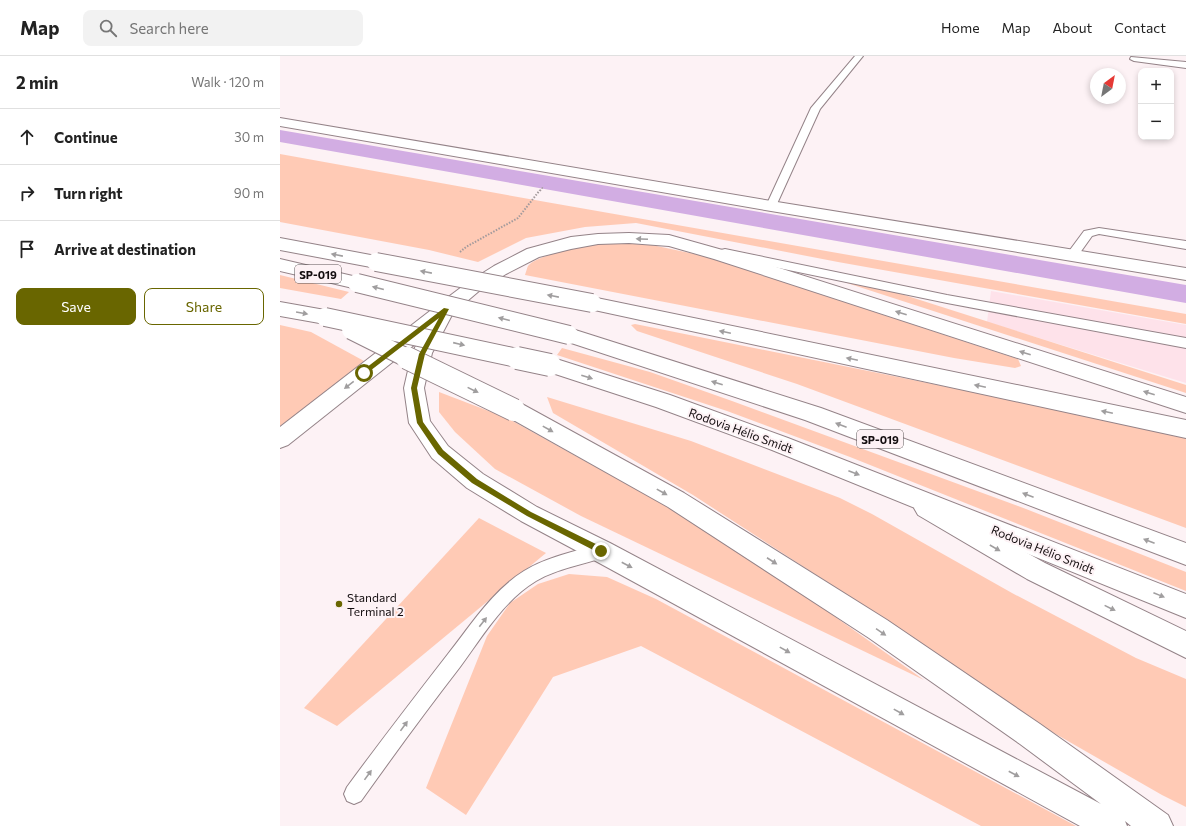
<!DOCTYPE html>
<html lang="en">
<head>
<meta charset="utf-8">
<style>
	:root { --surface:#fff; --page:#f2f2f2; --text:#222; --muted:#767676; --line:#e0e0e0; --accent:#696600 }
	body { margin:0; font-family:Commissioner,sans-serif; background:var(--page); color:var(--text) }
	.controls { position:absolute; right:12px; top:12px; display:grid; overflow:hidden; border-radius:8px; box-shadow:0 2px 6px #0003 }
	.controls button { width:36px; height:36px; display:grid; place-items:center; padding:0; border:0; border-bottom:1px solid var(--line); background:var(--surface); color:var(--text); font:20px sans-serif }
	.compass { position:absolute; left:810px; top:12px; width:36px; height:36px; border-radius:50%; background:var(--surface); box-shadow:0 2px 6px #0003; rotate:32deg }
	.stop { position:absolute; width:12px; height:12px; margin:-9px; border:3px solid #696600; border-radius:50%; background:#fff }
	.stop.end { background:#696600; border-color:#fff; box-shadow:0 1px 4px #0008 }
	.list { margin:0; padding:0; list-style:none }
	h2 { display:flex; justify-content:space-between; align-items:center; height:52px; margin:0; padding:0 16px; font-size:17px }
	h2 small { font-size:13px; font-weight:400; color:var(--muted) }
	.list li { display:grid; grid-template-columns:26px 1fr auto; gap:12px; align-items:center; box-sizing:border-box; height:56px; padding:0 16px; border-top:1px solid var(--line) }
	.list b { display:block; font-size:15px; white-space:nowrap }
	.list em { font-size:13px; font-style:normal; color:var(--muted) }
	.actions { display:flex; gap:8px; padding:12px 16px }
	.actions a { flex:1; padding:9px 0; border:1px solid var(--accent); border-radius:8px; text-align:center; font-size:14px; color:var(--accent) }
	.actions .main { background:var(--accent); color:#fff }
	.icon { flex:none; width:22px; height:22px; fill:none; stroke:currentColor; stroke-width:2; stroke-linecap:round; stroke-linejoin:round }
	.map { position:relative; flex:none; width:906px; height:770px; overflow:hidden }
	header { display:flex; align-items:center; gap:24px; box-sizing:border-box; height:56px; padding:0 20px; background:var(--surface); border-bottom:1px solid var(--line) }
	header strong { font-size:19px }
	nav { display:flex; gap:22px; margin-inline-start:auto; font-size:14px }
	.search { width:280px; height:36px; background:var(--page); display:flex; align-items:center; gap:10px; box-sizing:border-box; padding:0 14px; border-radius:8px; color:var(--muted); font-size:15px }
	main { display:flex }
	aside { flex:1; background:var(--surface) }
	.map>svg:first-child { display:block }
</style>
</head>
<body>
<header>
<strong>Map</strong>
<div class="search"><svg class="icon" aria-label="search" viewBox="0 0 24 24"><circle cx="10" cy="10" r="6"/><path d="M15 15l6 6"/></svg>Search here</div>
<nav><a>Home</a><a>Map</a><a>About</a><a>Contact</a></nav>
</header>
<main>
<aside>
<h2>2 min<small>Walk · 120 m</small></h2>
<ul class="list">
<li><svg class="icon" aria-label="ahead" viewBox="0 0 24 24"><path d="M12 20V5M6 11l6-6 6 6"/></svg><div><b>Continue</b></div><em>30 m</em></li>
<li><svg class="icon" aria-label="right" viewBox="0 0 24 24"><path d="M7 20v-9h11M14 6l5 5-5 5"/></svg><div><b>Turn right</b></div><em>90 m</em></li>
<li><svg class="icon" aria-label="arrive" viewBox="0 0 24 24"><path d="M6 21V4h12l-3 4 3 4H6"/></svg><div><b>Arrive at destination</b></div></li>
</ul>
<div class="actions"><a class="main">Save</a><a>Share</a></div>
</aside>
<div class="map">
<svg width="906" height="770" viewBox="0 0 906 770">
	<rect width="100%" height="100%" fill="#fdf2f5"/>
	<path fill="#fee2ea" d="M 711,235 L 906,269 L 906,327 L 707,266 Z"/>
	<g fill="#ffcab5">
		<path d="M 0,98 L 266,146 L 906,258 L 906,268 L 558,206 L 356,167 L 305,171 L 246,182 L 198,206 L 149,194 L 0,166 Z"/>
		<path d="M 322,186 L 372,189 L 424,200 L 738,303 L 741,310 L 735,312 L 674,302 L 245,219 C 246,216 247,212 248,210 C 256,199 307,189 322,186 Z"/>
		<path d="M 0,219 L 69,236 L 61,243 L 0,232 Z"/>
		<path d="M 567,227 L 593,229 L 906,329 L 906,337 Z"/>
		<path d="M 355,268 L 821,362 L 906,381 L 906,472 L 517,328 L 357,275 L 351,269 Z"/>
		<path d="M 0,269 L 31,276 L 84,305 L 24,354 L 0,370 Z"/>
		<path d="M 282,292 L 370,316 L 452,345 L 746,453 L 906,516 L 906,535 L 570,401 L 447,355 L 277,299 Z"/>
		<path d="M 159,336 L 227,362 L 446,483 L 644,624 L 301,460 L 215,413 L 175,376 L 159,356 Z"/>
		<path d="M 267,341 L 411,385 L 560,442 L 592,458 L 732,537 L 856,602 L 906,623 L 906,751 L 882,739 L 746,661 L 587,552 L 413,439 L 273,357 Z"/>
		<path d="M 199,462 L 266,497 L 57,670 L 24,652 Z"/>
		<path d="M 289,518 L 327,521 L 376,543 L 796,770 L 701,770 L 361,590 L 273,621 L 186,759 L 146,732 L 207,580 L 230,547 L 258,528 Z"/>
	</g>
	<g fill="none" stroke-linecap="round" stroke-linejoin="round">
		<path fill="#d2ade3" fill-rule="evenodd" d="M 0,74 L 906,229 L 906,247 L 0,86 Z"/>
		<g stroke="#948388" stroke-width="2">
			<g id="lane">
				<path d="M 575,0 L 583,0 L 540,53 L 496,150 L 491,153 L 487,152 L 486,150 L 531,52 Z"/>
				<path d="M 851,1 L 906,6 L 906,12 L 854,5 L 850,3 Z"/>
				<path d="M 819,172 L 906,185 L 906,193 L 819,178 L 812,180 L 797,201 L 789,201 L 787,198 L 804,175 Z"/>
				<path d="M 445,193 L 667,239 L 906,282 L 906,292 L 667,247 L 441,200 L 439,197 L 441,194 Z"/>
				<path d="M 321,488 L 327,490 L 329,495 L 327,500 C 303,509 278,512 256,525 C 223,545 202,581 180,611 C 146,655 113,700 81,745 L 74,748 L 67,745 L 64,738 L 67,731 C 100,686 134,642 168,598 C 191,569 212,535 244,515 C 267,501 295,495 321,488 Z"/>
			</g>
		</g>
		<g stroke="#948388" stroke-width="2">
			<g id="street">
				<path d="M 0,62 L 491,145 L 906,212 L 906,224 L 491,155 L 0,70 Z"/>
				<path d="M 166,246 L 173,248 L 175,253 L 173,258 L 8,389 L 0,392 L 0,371 L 159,248 Z"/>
				<path d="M 646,442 L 654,445 L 765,507 L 906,575 L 906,602 L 747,523 L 638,459 L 634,452 L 638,445 Z"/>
			</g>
		</g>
		<g stroke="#948388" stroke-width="2">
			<g id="primary">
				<path d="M 349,177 L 389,179 L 446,195 L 906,341 L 906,357 L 434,203 L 389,190 L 349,187 L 318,188 L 291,193 L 259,201 L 226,218 L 199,235 L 173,257 L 152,297 L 144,332 L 150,365 L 168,390 L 203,418 L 257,451 L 330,487 L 821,748 L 740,688 L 589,582 L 388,451 L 226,360 L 223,354 L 226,348 L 234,346 L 242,348 L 404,437 L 607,564 L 760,668 L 888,759 L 893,770 L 851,770 L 845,765 L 847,770 L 800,770 L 312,503 L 241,465 L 187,432 L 152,402 L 129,367 L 124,332 L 132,297 L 159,248 L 187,227 L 214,210 L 247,193 L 291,181 L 318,178 Z"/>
				<path d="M 0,182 L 96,200 L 102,202 L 105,206 L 102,210 L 96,212 L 0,194 Z"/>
				<path d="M 0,203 L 77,221 L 83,223 L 86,227 L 83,231 L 77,233 L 0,215 Z"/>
				<path d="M 312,241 L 906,364 L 906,382 L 305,252 L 303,247 L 305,242 Z"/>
				<path d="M 0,246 L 45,254 L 52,256 L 55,261 L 52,266 L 45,268 L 0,260 Z"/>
				<path d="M 289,272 L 541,352 L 906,487 L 906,509 L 525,364 L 282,284 L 279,279 L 282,274 Z"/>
				<path d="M 270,301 L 390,339 L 508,382 L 906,538 L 906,562 L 492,394 L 376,351 L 263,314 L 260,309 L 263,304 Z"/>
			</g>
		</g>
		<path stroke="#a39a9c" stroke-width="1.5" stroke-dasharray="1.5 1.5" stroke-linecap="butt" d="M 260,135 L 263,131"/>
		<path stroke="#a39a9c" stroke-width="2" stroke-dasharray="1.5 1.5" stroke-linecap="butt" d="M 180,196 L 186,191 L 238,162 L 260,134"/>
		<use href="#lane" fill="#fff" fill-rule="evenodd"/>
		<use href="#street" fill="#fff" fill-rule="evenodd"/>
		<use href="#primary" fill="#fff" fill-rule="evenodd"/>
		<g stroke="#948388" stroke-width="20" stroke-linecap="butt">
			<g id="primary-bridge-far1">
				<path d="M 96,206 L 312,247"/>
				<path d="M 77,227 L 289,279"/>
				<path d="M 45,261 L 242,303"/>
				<path d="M 71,274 L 129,303"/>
			</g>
		</g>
		<g stroke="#948388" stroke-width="24" stroke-linecap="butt">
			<g id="primary-bridge">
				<path d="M 127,302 L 234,354"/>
				<path d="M 237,302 L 270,309"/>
			</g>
		</g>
		<use href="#primary-bridge-far1" stroke="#fff" stroke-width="18"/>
		<use href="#primary-bridge" stroke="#fff" stroke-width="22"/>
	</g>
	<defs><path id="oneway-solid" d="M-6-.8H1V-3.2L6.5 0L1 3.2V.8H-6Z"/></defs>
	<g fill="#a09e9f">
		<use href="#oneway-solid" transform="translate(362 183) rotate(-177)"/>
		<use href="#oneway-solid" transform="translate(57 199) rotate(-169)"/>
		<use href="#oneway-solid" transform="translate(146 216) rotate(-169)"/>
		<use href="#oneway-solid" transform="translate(98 232) rotate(-166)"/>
		<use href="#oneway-solid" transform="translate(273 240) rotate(-169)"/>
		<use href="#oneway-solid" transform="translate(22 257) rotate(10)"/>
		<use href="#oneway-solid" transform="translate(621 257) rotate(-162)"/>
		<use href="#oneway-solid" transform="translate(224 263) rotate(-166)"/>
		<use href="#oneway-solid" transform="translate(445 276) rotate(-168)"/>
		<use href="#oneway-solid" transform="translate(179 288) rotate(13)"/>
		<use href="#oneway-solid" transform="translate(745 297) rotate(-162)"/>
		<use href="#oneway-solid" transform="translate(572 303) rotate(-168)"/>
		<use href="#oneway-solid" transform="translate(307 321) rotate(18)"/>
		<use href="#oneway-solid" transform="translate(437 327) rotate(-162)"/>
		<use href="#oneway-solid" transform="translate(69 329) rotate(142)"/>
		<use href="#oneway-solid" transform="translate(700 330) rotate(-168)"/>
		<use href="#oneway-solid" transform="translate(193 334) rotate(26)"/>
		<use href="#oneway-solid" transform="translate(869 337) rotate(-162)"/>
		<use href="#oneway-solid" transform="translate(827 356) rotate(-168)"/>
		<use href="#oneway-solid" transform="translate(561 369) rotate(-159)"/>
		<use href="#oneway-solid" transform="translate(268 373) rotate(29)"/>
		<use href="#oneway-solid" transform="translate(574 417) rotate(21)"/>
		<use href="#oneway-solid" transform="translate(382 436) rotate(29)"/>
		<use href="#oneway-solid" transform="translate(748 439) rotate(-159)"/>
		<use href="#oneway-solid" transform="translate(869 485) rotate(-159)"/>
		<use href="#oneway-solid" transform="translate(715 492) rotate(30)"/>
		<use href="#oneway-solid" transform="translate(492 505) rotate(33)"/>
		<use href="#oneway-solid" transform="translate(347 509) rotate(28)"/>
		<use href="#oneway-solid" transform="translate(879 539) rotate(22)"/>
		<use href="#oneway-solid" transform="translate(830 552) rotate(26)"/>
		<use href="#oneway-solid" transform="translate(203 566) rotate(-52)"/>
		<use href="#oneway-solid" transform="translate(601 576) rotate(34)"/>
		<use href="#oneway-solid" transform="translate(505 594) rotate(29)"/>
		<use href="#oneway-solid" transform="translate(619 656) rotate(29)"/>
		<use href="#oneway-solid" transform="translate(124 670) rotate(-54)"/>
		<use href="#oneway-solid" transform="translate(734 718) rotate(28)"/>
		<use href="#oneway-solid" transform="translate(88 719) rotate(-54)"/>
	</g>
	<path fill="#696600" d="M 164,252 L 169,253 L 145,298 L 137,332 L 143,366 L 163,394 L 197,423 L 251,456 L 324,492 L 324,497 L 319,497 L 247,460 L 192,427 L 158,398 L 137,367 L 131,332 L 139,298 L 159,262 L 86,318 L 82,318 L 82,315 Z"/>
	<circle fill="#696600" stroke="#fdf2f5" stroke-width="1.5" cx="59" cy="548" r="4"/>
	<g text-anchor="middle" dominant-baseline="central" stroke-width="4" stroke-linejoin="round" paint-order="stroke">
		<g fill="#fdf2f5" stroke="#585153" stroke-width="1">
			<rect x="15" y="209" width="46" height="18" rx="3"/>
			<rect x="577" y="374" width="46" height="18" rx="3"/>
		</g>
		<g font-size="11" font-weight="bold" fill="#120c0e">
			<text x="38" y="218">SP-019</text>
			<text x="600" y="383">SP-019</text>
		</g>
		<g font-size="12" fill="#120c0e" stroke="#fdf2f5">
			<text transform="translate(461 374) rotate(20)">Rodovia Hélio Smidt</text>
			<text transform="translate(763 493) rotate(22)">Rodovia Hélio Smidt</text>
		</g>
		<g font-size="12" fill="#120c0e" stroke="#fdf2f5" text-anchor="start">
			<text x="67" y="541">Standard<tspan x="67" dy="14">Terminal 2</tspan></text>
		</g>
	</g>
</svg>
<div class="controls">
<button>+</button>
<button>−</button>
</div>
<svg class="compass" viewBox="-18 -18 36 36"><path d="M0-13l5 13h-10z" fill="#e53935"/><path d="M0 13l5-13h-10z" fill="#767676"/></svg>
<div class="stop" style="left:84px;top:317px"></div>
<div class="stop end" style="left:321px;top:495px"></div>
</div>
</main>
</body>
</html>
